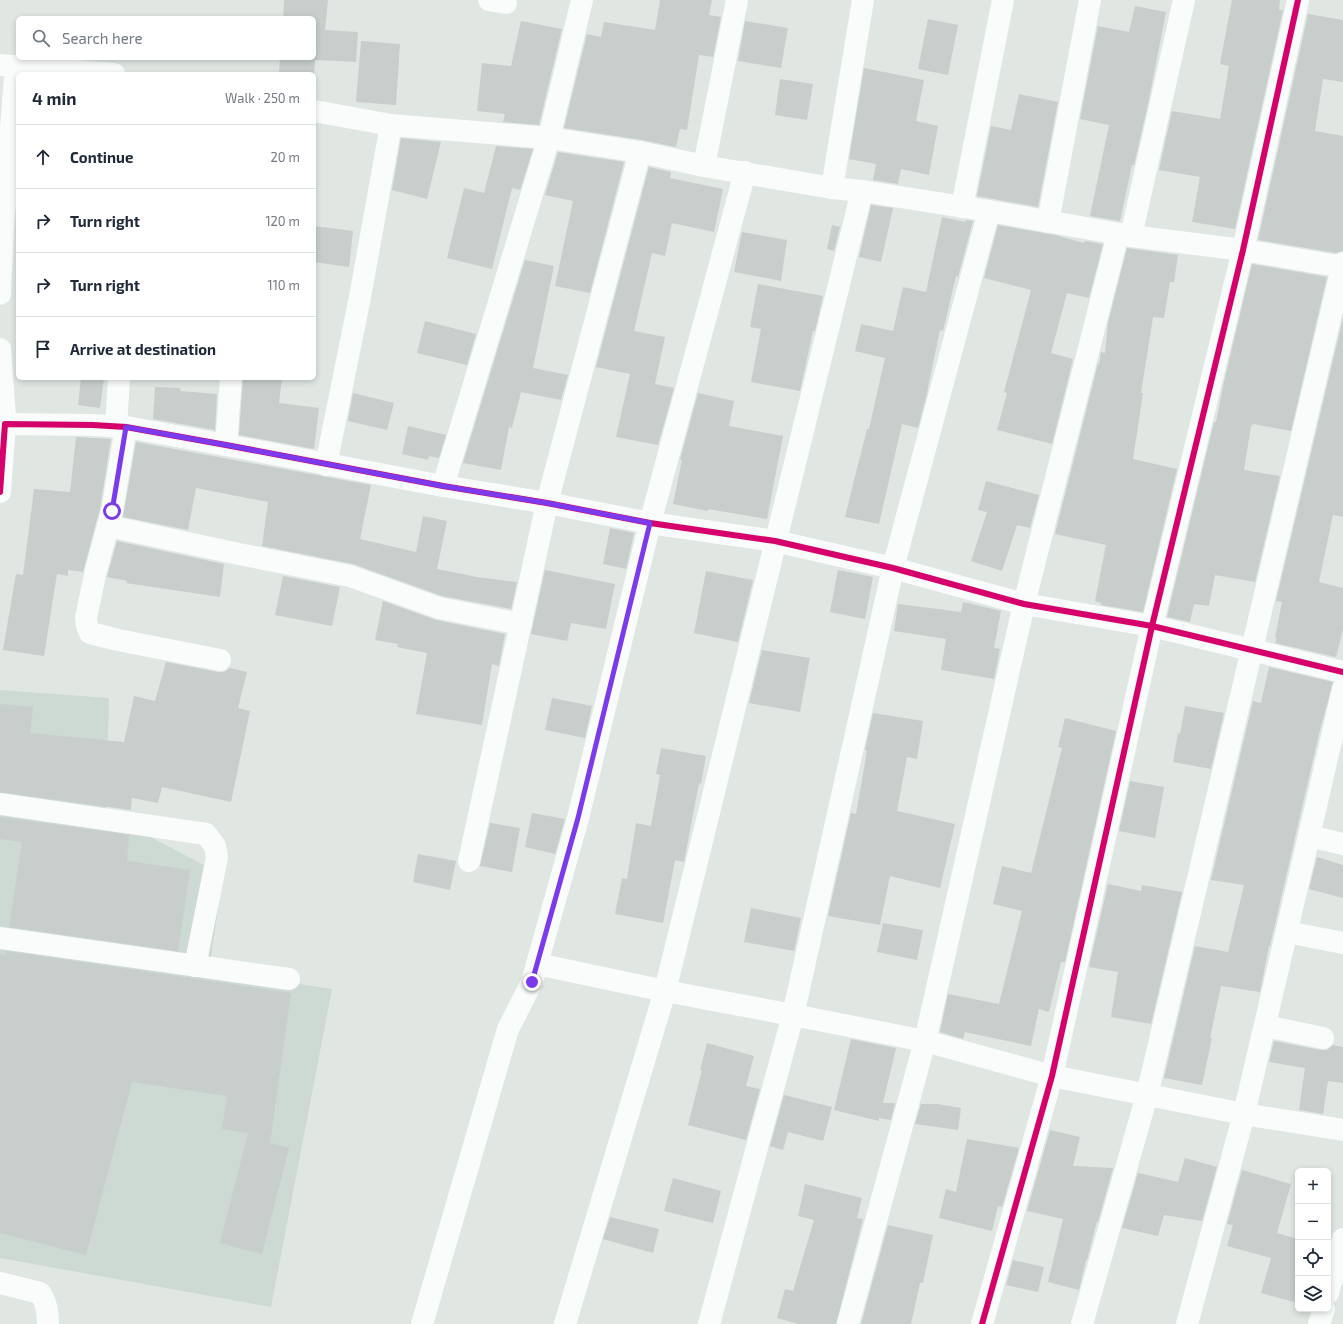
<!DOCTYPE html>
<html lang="en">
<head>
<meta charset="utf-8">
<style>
	:root { --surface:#fff; --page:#f6f6f7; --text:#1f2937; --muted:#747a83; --line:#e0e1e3 }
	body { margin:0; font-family:"Exo 2",sans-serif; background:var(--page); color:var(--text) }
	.controls { position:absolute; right:12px; bottom:12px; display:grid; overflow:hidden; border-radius:6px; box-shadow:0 2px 6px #0003 }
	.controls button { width:36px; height:36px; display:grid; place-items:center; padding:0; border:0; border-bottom:1px solid var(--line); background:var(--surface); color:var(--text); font:20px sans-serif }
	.stop { position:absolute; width:12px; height:12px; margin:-9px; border:3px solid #7c3aed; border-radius:50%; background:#fff }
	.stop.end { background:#7c3aed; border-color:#fff; box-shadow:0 1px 4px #0008 }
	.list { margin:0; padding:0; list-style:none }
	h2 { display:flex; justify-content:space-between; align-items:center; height:52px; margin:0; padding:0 16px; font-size:17px }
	h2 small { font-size:13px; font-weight:400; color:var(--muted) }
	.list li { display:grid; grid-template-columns:26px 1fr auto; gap:12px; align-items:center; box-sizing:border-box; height:64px; padding:0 16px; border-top:1px solid var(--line) }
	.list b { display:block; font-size:15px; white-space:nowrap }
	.list em { font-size:13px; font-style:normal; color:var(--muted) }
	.icon { flex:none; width:22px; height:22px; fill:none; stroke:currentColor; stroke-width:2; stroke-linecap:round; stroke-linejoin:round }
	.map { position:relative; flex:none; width:1343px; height:1324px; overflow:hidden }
	.search { position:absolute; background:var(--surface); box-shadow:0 2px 6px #0003; left:16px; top:16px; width:300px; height:44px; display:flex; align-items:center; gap:10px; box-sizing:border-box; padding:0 14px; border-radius:6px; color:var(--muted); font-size:15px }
	.panel { position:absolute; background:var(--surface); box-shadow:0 2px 6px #0003; left:16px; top:72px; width:300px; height:308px; border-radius:6px }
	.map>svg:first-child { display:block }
</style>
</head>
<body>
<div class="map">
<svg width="1343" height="1324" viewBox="0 0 1343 1324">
	<rect width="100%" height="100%" fill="#e0e7e3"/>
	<path fill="#cdd9d3" d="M 0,690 L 109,698 L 106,814 L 223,875 L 209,970 L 332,989 L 271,1307 L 0,1258 Z"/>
	<g fill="#c7cecb">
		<path d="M 284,0 L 328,0 L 325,30 L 358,32 L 356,62 L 315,60 L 314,74 L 279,74 L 280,58 L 314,58 L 314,18 L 283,18 Z"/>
		<path d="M 660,0 L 712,0 L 709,15 L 721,17 L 713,57 L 699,55 L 687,130 L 680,129 L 676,147 L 642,140 L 564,128 L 587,34 L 601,37 L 604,22 L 655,30 Z"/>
		<path d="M 1232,0 L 1280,0 L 1279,10 L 1283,10 L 1235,229 L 1192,222 L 1200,177 L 1159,170 L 1172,111 L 1220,119 L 1229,66 L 1220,64 Z"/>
		<path d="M 1135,6 L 1166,12 L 1148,104 L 1134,165 L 1132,165 L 1120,221 L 1090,216 L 1109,125 L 1080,119 L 1098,26 L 1129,32 Z"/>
		<path d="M 1308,14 L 1343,20 L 1343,82 L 1323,79 L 1315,131 L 1343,136 L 1343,251 L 1336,253 L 1258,240 Z"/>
		<path d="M 928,19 L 958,25 L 948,75 L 918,69 Z"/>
		<path d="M 521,21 L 562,29 L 539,125 L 503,122 L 505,114 L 477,111 L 482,63 L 511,66 Z"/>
		<path d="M 745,21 L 788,28 L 781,68 L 738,61 Z"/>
		<path d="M 361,41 L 400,44 L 396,105 L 356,102 Z"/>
		<path d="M 864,68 L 924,80 L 916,121 L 938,126 L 929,175 L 901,169 L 898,184 L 873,180 L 876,164 L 849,159 Z"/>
		<path d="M 780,79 L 813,84 L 807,120 L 775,115 Z"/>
		<path d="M 1019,94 L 1058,102 L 1038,207 L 977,196 L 991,126 L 1011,130 Z"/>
		<path d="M 401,138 L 441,142 L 427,199 L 392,190 Z"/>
		<path d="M 496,146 L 533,149 L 520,190 L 512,188 L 492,269 L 447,258 L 464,188 L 484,193 Z"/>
		<path d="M 558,152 L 624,162 L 590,293 L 555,286 L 573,201 L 545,195 Z"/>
		<path d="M 649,167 L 671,172 L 670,178 L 723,189 L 714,232 L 672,223 L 665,256 L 652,253 L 634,331 L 665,337 L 655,384 L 674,388 L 658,445 L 616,437 L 630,374 L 596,367 Z"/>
		<path d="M 871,205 L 893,208 L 881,262 L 859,257 Z"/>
		<path d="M 942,217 L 965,222 L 966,220 L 973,221 L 958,277 L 956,276 L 943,331 L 940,330 L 926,397 L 918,428 L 902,424 L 879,524 L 845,517 L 859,460 L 859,461 L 867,429 L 869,429 L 885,358 L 855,351 L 861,324 L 893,331 L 903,287 L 926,292 Z"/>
		<path d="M 832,225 L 840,227 L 834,251 L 827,249 Z"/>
		<path d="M 998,225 L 1055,235 L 1084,243 L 1085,241 L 1103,244 L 1089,298 L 1067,293 L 1051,353 L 1073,359 L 1052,444 L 997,430 L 1007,393 L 1004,392 L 1031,290 L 984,278 Z"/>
		<path d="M 314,226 L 353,231 L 349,267 L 314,262 Z"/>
		<path d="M 742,232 L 787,240 L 781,281 L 734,272 Z"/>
		<path d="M 1127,248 L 1178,255 L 1174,282 L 1170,282 L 1164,318 L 1153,317 L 1141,393 L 1143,393 L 1133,459 L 1177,469 L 1143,612 L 1101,605 L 1101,603 L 1095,601 L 1106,545 L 1055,534 L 1098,364 L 1099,365 L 1101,352 L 1105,353 L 1108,323 Z"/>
		<path d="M 525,260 L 554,266 L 533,368 L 568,375 L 561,400 L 521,392 L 512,428 L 509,427 L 501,470 L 463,463 Z"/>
		<path d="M 1252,264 L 1327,277 L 1291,431 L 1253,424 L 1252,426 L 1251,426 L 1244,470 L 1280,476 L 1255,582 L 1215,575 L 1209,606 L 1194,604 L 1190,622 L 1167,617 L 1214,422 L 1216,422 L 1224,382 Z"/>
		<path d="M 758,284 L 823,296 L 815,331 L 813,331 L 800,391 L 751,382 L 761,329 L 750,327 Z"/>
		<path d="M 1343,318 L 1343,517 L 1333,515 L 1319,582 L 1343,588 L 1343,629 L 1336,657 L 1275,643 L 1277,638 L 1275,638 L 1282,602 L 1276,601 Z"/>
		<path d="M 425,321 L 476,334 L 467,365 L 417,353 Z"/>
		<path d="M 81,378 L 104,378 L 100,408 L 78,405 Z"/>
		<path d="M 243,378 L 282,378 L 279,403 L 319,408 L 314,449 L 239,435 Z"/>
		<path d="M 155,387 L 181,388 L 180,391 L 217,394 L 215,430 L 153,419 Z"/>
		<path d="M 353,393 L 394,403 L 387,430 L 348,421 Z"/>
		<path d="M 698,393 L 734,401 L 729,426 L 783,436 L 767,519 L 708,509 L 708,511 L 673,504 L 682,460 L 680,460 Z"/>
		<path d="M 408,426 L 446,435 L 439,458 L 429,456 L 428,460 L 402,454 Z"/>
		<path d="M 76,437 L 111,439 L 100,508 L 83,572 L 68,570 L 68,576 L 57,574 L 44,656 L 3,650 L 16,574 L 23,575 L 34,489 L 70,492 Z"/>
		<path d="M 136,442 L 371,485 L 360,539 L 416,552 L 423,516 L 447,521 L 437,569 L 477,577 L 517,582 L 511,609 L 442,596 L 353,564 L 262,546 L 268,502 L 196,488 L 188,530 L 123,517 Z"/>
		<path d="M 986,481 L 1039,495 L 1030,528 L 1017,525 L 1002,571 L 971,561 L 987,512 L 978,510 Z"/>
		<path d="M 610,528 L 634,533 L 626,569 L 603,564 Z"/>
		<path d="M 117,541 L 224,564 L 220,597 L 126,583 L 127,581 L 107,577 Z"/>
		<path d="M 545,570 L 615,584 L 606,629 L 571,623 L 567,641 L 531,634 Z"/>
		<path d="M 838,570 L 873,577 L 865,619 L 830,612 Z"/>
		<path d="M 706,571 L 753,580 L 738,642 L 694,633 Z"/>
		<path d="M 283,576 L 340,587 L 332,626 L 275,615 Z"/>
		<path d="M 383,601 L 436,620 L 505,634 L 499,666 L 492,664 L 482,725 L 416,714 L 427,653 L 397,647 L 398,644 L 375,640 Z"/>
		<path d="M 963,602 L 1001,611 L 994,648 L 1000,649 L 994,679 L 941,670 L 946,639 L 894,631 L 898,604 L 961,612 Z"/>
		<path d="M 762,650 L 810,658 L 800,712 L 749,703 Z"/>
		<path d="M 166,662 L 218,672 L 224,672 L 230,668 L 247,672 L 238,708 L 250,711 L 231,802 L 162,787 L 158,803 L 132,798 L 131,810 L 0,792 L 0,704 L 33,707 L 30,733 L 124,742 L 134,696 L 155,701 Z"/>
		<path d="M 1269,667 L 1333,682 L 1319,734 L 1270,946 L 1269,946 L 1260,992 L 1221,986 L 1210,1038 L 1212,1038 L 1202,1085 L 1164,1078 L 1195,946 L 1228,952 L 1244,885 L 1211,880 L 1253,701 L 1261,703 Z"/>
		<path d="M 552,698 L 592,706 L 585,738 L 545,730 Z"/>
		<path d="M 1185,706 L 1224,713 L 1211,769 L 1173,762 L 1178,733 L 1180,734 Z"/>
		<path d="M 873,713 L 923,721 L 917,759 L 907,757 L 897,811 L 955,824 L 940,888 L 890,876 L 880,925 L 828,916 L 851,813 L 856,814 L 867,751 L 865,750 Z"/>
		<path d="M 1065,718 L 1116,731 L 1065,962 L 1061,962 L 1049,1012 L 1039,1009 L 1031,1046 L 965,1032 L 963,1039 L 940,1032 L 948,994 L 999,1004 L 1022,911 L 993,904 L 1002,866 L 1031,873 L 1062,748 L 1058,747 Z"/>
		<path d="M 661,748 L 706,756 L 701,784 L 699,783 L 684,862 L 675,860 L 663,923 L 615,914 L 622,878 L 627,879 L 636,823 L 651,826 L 660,775 L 656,774 Z"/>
		<path d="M 1130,781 L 1164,787 L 1155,838 L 1119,831 Z"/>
		<path d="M 532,813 L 565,819 L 555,854 L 525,847 Z"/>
		<path d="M 0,817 L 129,835 L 127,861 L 190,870 L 178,951 L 9,927 L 22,842 L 0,839 Z"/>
		<path d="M 490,823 L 520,828 L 512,872 L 480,866 Z"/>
		<path d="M 418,854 L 456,861 L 450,890 L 413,882 Z"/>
		<path d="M 1317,857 L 1343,865 L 1343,898 L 1309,889 Z"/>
		<path d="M 1108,884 L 1141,891 L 1142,885 L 1182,892 L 1151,1024 L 1111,1017 L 1118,972 L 1089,967 Z"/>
		<path d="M 751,908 L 801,918 L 794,951 L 744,942 Z"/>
		<path d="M 883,923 L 923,930 L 917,960 L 877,952 Z"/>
		<path d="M 6,951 L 291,993 L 270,1143 L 289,1148 L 262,1254 L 220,1243 L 248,1133 L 222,1129 L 227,1096 L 132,1082 L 86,1255 L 0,1233 L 0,954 L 5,955 Z"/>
		<path d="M 851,1039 L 896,1048 L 883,1103 L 895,1103 L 891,1120 L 879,1118 L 879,1121 L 834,1110 Z"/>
		<path d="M 1274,1041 L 1320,1050 L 1327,1050 L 1333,1045 L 1343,1047 L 1343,1083 L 1328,1081 L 1323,1114 L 1299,1110 L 1305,1068 L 1269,1062 Z"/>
		<path d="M 707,1043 L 754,1056 L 746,1086 L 760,1089 L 746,1140 L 688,1125 L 702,1070 L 700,1070 Z"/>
		<path d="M 784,1095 L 832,1107 L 823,1141 L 788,1132 L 783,1150 L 770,1146 Z"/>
		<path d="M 921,1104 L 938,1104 L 961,1108 L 958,1130 L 915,1124 Z"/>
		<path d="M 1050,1130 L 1080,1137 L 1073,1166 L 1113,1168 L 1098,1222 L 1097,1221 L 1087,1260 L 1086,1260 L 1079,1290 L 1048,1282 L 1063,1219 L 1027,1211 Z"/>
		<path d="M 967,1139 L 1019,1148 L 1002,1207 L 998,1206 L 992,1231 L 939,1218 L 946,1189 L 956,1192 Z"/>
		<path d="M 1185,1158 L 1217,1167 L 1202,1221 L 1164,1215 L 1158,1236 L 1122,1228 L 1138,1173 L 1178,1182 Z"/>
		<path d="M 1242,1170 L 1291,1184 L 1277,1233 L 1298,1239 L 1298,1303 L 1261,1293 L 1271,1258 L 1227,1246 L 1233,1225 L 1227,1224 Z"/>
		<path d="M 673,1178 L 721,1191 L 713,1223 L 664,1211 Z"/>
		<path d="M 805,1184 L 862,1198 L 857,1218 L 863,1219 L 836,1324 L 798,1324 L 777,1318 L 785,1289 L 793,1291 L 814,1220 L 798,1216 Z"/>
		<path d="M 610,1217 L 659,1229 L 653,1253 L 603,1239 Z"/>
		<path d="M 888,1225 L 933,1235 L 923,1283 L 920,1283 L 911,1324 L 861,1324 Z"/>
		<path d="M 1013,1260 L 1044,1267 L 1038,1292 L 1006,1285 Z"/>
	</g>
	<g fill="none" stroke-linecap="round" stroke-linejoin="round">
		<g stroke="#fafbfb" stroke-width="22">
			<path d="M 489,0 L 506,3"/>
			<path d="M 0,65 L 114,74"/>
			<path d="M 314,111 L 391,125 L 549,138 L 640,152 L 704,166 L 832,188 L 862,191 L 989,211 L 1131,236 L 1243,250 L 1343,267"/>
			<path d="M 704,166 L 737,0"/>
			<path d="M 832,188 L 863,0"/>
			<path d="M 962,207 L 1003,0"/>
			<path d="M 1048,222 L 1090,0"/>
			<path d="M 1131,236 L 1184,0"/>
			<path d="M 0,294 L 3,228 L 16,66"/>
			<path d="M 0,349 L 5,417"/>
			<path d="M 116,427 L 119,378"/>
			<path d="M 126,427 L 112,511 L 96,570 L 86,618 L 87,626 L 90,633 L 118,640 L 220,660"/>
			<path d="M 226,445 L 231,378"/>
			<path d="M 326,465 L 360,297 L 391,125"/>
			<path d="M 443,486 L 549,138 L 582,0"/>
			<path d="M 0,492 L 5,424 L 93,425 L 126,427 L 226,445 L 443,486 L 547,503 L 650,523 L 775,541 L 893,568 L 1024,604 L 1152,626 L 1343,672"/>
			<path d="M 108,526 L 234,553 L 350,576 L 439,608 L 521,624"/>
			<path d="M 1343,689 L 1309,836 L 1343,844"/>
			<path d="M 0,804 L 206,834 L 215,846 L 217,857 L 195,966"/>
			<path d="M 1309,836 L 1244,1114 L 1343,1130"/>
			<path d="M 469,861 L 547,503 L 640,152"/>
			<path d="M 1287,932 L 1343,943"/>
			<path d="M 0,938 L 289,979"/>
			<path d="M 537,964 L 578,818 L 650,523 L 745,172"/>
			<path d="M 1265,1026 L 1323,1038"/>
			<path d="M 0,1283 L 40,1293 C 47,1302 48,1313 48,1324"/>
			<path d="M 1328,1293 L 1343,1239"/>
			<path d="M 422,1324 L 508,1029 L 532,982 L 537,964 L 665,991 L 793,1015 L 925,1041 L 1052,1076 L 1244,1114 L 1187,1324"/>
			<path d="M 565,1324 L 665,991 L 862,191"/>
			<path d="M 709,1324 L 793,1015 L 893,568 L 989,211"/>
			<path d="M 848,1324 L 925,1041 L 1024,604 L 1118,234"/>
			<path d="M 982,1324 L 1052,1076 L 1152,626 L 1243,250 L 1298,0"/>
			<path d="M 1082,1324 L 1147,1095 L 1343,263"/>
			<path d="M 1319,1324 L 1324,1309"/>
		</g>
		<g stroke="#edf7f1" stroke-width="8">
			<g id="cycleway">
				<path d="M 0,492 L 5,424 L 93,425 L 126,427 L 226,445 L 443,486 L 547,503 L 650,523 L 775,541 L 893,568 L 1024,604 L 1152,626 L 1343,672"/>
				<path d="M 982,1324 L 1052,1076 L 1152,626 L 1243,250 L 1298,0"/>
			</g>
		</g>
		<use href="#cycleway" stroke="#d6006c" stroke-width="6"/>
	</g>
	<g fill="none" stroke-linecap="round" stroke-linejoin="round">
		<path stroke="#7c3aed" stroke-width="5" d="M 112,511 L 126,427 L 226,445 L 443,486 L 547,503 L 650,523 L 578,818 L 532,982"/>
	</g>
</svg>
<div class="controls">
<button>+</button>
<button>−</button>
<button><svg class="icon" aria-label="locate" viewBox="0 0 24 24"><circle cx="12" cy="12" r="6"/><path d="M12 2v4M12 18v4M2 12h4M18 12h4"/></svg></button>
<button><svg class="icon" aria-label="layers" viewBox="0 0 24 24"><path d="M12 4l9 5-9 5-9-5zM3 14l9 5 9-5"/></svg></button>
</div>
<div class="stop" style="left:112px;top:511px"></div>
<div class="stop end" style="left:532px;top:982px"></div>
<div class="search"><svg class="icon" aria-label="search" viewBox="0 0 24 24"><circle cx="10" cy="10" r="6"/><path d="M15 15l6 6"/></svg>Search here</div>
<section class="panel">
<h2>4 min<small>Walk · 250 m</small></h2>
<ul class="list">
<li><svg class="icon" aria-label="ahead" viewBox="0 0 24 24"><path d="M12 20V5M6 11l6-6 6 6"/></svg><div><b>Continue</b></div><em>20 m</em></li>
<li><svg class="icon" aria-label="right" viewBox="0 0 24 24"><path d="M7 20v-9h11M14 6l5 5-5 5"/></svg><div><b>Turn right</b></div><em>120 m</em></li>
<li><svg class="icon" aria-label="right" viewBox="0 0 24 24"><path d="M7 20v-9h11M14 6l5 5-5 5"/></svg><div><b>Turn right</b></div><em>110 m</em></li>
<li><svg class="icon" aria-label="arrive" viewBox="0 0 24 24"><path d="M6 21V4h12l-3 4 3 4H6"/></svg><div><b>Arrive at destination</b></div></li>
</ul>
</section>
</div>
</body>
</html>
